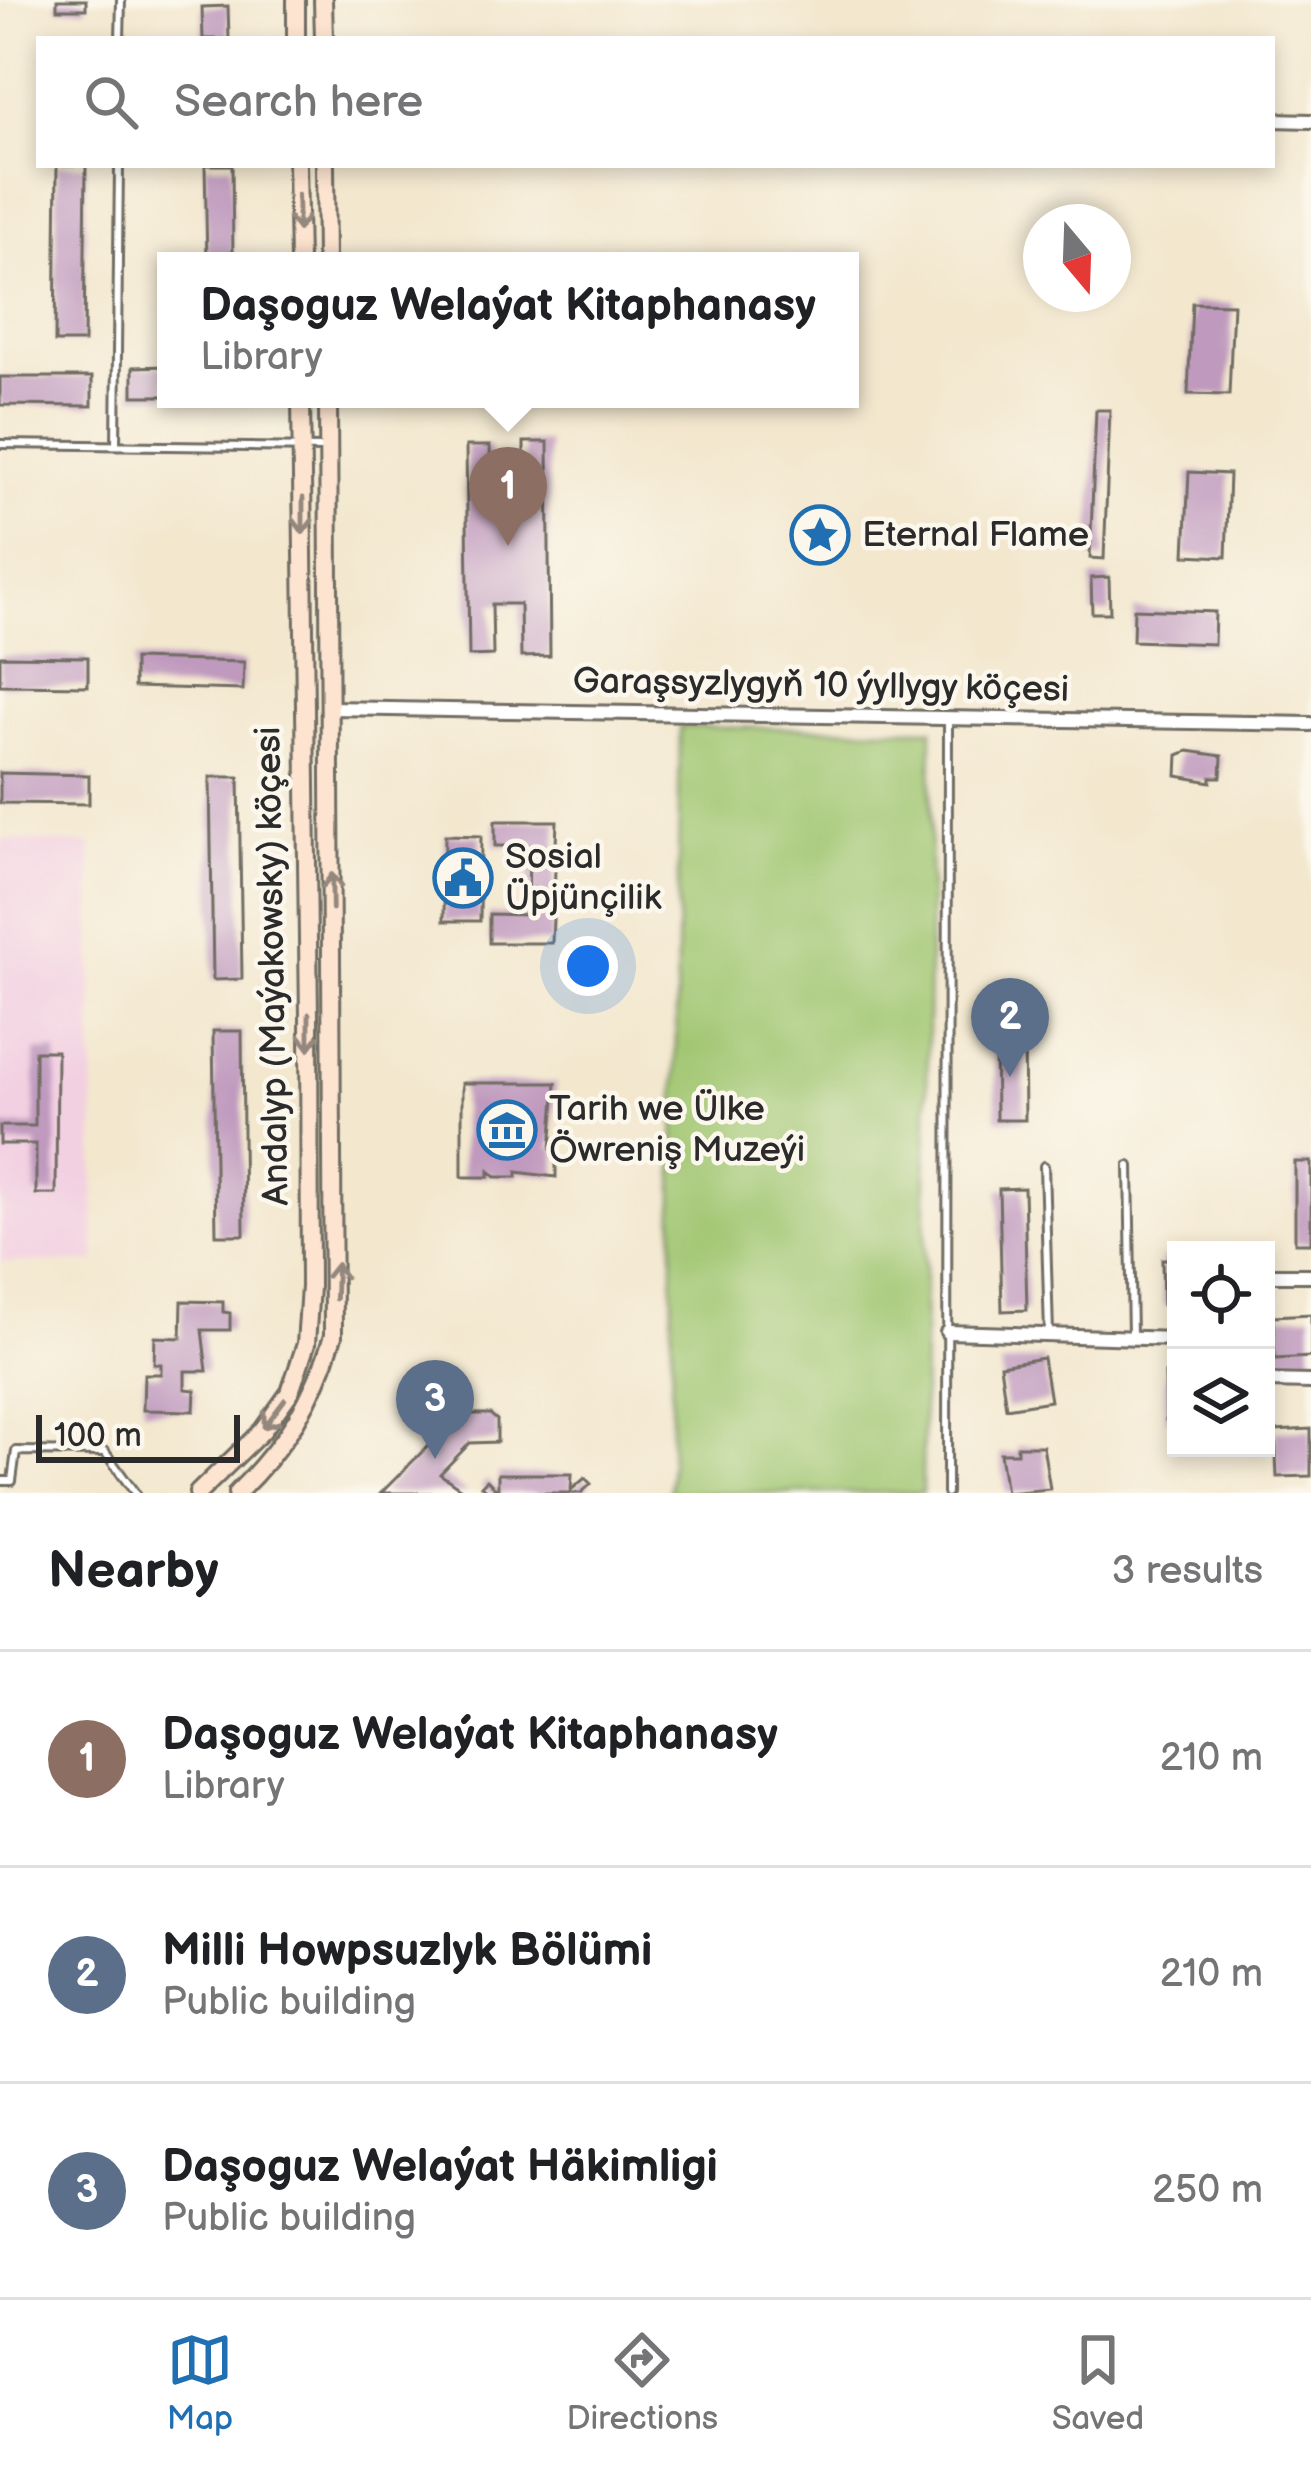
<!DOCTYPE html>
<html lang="en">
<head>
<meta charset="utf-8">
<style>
	:root { --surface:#fff; --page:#f2f2f2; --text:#202124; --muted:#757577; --line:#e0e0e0; --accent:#1f6fb2 }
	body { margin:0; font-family:"Balsamiq Sans",sans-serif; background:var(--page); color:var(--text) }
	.controls { position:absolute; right:36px; bottom:36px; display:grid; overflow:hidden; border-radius:0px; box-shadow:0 6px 18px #0003 }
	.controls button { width:108px; height:108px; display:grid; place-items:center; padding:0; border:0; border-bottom:3px solid var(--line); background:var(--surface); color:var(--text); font:60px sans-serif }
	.compass { position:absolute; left:1023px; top:204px; width:108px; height:108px; border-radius:50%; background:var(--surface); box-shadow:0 6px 18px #0003; rotate:161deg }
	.scale { position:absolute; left:36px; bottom:30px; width:204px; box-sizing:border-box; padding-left:12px; border:6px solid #2b2b2b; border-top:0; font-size:33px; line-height:42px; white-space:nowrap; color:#2b2b2b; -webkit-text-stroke:9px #fbf7ec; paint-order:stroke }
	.you { position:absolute; left:588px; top:966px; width:42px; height:42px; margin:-30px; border:9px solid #fff; border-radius:50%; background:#1a73e8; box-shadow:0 0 0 18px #1a73e833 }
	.badge { display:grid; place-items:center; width:78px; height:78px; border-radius:50%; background:var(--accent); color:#fff; font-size:39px; font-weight:700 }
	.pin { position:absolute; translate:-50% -99px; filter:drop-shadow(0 3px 6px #0008) }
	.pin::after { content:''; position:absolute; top:63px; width:42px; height:36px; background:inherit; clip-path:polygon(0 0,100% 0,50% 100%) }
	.popup { position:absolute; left:157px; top:252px; width:702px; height:156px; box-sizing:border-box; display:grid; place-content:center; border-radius:0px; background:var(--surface); filter:drop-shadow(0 3px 9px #0005); font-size:39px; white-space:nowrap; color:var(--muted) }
	.popup b { font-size:45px; color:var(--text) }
	.popup::after { content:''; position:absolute; left:50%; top:100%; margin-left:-24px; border:24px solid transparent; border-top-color:var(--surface) }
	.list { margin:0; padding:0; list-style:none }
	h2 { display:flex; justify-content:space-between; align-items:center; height:156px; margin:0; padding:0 48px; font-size:51px }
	h2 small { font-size:39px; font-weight:400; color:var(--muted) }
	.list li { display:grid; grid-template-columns:78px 1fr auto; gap:36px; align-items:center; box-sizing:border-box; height:216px; padding:0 48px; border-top:3px solid var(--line) }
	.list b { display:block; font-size:45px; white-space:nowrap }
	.list p { margin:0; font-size:39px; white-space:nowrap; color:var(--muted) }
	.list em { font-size:39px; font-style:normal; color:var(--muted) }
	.icon { flex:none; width:66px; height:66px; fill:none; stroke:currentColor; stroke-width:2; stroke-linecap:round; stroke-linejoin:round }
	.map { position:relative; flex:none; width:1311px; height:1493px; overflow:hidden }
	.search { position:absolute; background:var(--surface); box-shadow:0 6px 18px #0003; left:36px; right:36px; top:36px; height:132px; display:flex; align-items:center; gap:30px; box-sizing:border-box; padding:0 42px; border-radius:0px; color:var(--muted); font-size:45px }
	.sheet { height:804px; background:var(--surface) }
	nav { display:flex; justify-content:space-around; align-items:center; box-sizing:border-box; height:168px; border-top:3px solid var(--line); background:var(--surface); font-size:33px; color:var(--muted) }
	nav a { display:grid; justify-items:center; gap:6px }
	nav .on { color:var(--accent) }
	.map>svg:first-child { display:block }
</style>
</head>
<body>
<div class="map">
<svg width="1311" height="1493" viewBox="0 0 1311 1493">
	<rect width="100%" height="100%" fill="#fbf7ec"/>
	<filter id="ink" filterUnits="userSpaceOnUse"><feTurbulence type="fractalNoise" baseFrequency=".00833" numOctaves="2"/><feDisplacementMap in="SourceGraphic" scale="24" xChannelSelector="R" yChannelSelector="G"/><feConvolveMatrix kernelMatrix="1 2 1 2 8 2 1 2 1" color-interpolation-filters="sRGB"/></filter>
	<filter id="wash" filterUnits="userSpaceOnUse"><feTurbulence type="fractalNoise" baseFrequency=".004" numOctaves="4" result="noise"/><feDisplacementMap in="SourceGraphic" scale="48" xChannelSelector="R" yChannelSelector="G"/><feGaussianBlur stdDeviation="2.7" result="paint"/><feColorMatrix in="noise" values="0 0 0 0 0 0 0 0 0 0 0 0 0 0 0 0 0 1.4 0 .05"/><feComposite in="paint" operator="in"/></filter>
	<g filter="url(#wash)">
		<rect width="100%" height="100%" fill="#f3e7ce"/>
		<path fill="#f2cfe1" d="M 0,840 L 91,844 L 95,1262 L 0,1262 Z"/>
		<path fill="#a0c671" stroke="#66784e" stroke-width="3" d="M 680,727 L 932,729 L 922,1493 L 670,1493 Z"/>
		<g id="blocks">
			<g fill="#bf99be">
				<rect x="57" y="0" width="29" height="9"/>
				<path d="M 228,6 L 229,39 L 203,39 L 202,7 Z"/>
				<path d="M 57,165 L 86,165 L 84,342 L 55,342 Z"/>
				<path d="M 205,165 L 232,165 L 233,261 L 207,261 Z"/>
				<path d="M 1192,303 L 1233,304 L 1229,395 L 1188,394 Z"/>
				<path d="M 166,366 L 166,396 L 133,396 L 133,367 Z"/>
				<path d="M 0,377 L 92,377 L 92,406 L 0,405 Z"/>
				<path d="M 1096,410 L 1110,410 L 1104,559 L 1090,558 Z"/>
				<path d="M 524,442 L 548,442 L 550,656 L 521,657 L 520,604 L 492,604 L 493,655 L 469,656 L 466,446 L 490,446 L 491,489 L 524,488 Z"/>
				<path d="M 1189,472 L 1229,474 L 1226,557 L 1185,555 Z"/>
				<path d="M 1109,577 L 1110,613 L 1092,613 L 1091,578 Z"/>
				<path d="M 1134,609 L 1215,612 L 1214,644 L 1133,641 Z"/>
				<path d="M 0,656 L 88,657 L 88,686 L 0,685 Z"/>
				<path d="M 134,659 L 244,662 L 243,690 L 134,687 Z"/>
				<path d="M 1188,751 L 1222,756 L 1221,777 L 1211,777 L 1211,782 L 1177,776 L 1178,755 Z"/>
				<path d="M 0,773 L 89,775 L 89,804 L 0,803 Z"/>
				<path d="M 210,777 L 239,777 L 242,979 L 213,980 Z"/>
				<path d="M 495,821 L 557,821 L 552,943 L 489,943 L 489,914 L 528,915 L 529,846 L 495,846 Z"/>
				<path d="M 445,835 L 481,836 L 480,921 L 444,921 Z"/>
				<path d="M 213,1031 L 242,1031 L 244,1235 L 216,1235 Z"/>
				<path d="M 995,1035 L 1024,1035 L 1025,1120 L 996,1120 Z"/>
				<path d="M 35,1051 L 57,1051 L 56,1194 L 36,1194 L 36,1144 L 0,1144 L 0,1126 L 35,1126 Z"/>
				<path d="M 462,1083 L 556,1083 L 551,1149 L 556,1149 L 556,1177 L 517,1172 L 517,1177 L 496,1177 L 489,1171 L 489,1177 L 462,1177 Z"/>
				<rect x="1295" y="1162" width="16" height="81"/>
				<path d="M 1024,1188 L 1027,1310 L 1002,1311 L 999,1189 Z"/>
				<path d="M 1162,1259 L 1176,1259 L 1176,1305 L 1163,1305 Z"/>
				<path d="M 182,1301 L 223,1302 L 223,1312 L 230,1313 L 230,1330 L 202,1330 L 207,1371 L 185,1371 L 185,1389 L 195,1390 L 194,1411 L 143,1410 L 144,1374 L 161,1374 L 161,1364 L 154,1364 L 155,1337 L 181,1338 Z"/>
				<path d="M 1311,1314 L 1311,1357 L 1275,1359 L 1273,1316 Z"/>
				<path d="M 1043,1358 L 1050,1401 L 1006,1408 L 1000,1365 Z"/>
				<path d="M 1165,1374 L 1176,1374 L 1176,1420 L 1166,1420 Z"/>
				<path d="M 460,1414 L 490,1414 L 497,1420 L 497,1442 L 470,1443 L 440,1474 L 467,1493 L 381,1493 Z"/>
				<path d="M 1311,1429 L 1311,1476 L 1277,1477 L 1275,1431 Z"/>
				<path d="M 1017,1446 L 1043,1446 L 1050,1489 L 1006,1493 L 1000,1453 L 1017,1453 Z"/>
				<path d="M 498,1474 L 572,1474 L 571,1490 L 585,1478 L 591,1484 L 581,1493 L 489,1493 L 481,1486 L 487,1480 L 498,1491 Z"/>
			</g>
		</g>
	</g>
	<g filter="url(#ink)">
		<use href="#blocks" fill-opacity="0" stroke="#716d64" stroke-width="3"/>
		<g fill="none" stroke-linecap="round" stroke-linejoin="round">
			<g stroke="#716d64" stroke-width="12">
				<g id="service">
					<path d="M 120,39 L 121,0"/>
					<path d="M 0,444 L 325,448"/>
					<path d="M 116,445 L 119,165"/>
					<path d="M 1044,1166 L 1049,1333"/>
					<path d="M 1129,1166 L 1132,1336"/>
					<path d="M 0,1481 L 12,1481 L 16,1451 L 105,1452 L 135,1493"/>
					<path d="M 947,1493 L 948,718"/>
				</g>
			</g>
			<g stroke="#716d64" stroke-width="18">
				<g id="minor">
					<path d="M 1272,120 L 1311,121"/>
					<path d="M 330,708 L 1311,724"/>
					<path d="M 1266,1275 L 1311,1275"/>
					<path d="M 947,1332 L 1176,1339"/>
					<path d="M 1266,1381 L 1311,1382"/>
				</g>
			</g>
			<g stroke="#716d64" stroke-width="22">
				<g id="secondary">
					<path d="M 296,0 L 296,39"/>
					<path d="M 323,0 L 324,39"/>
					<path d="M 297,165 L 299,261"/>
					<path d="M 325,165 L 326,261"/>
					<path d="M 198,1493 L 262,1431 L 290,1392 L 306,1344 L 310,1287 L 309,1017 L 301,399"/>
					<path d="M 237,1493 C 285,1446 314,1400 333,1336 L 328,399"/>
				</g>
			</g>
			<use href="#service" stroke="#fff" stroke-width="6"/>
			<use href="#minor" stroke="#fff" stroke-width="12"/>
			<use href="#secondary" stroke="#fde4d0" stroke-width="16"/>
		</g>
		<defs><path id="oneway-shaft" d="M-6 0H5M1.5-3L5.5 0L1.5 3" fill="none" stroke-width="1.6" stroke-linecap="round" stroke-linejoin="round" transform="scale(3)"/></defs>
		<g stroke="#94887e">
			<use href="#oneway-shaft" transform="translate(298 213) rotate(89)"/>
			<use href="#oneway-shaft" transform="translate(303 516) rotate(90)"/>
			<use href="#oneway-shaft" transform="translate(332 891) rotate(-91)"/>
			<use href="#oneway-shaft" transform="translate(309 1032) rotate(90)"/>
			<use href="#oneway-shaft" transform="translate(336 1281) rotate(-88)"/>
			<use href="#oneway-shaft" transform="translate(274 1414) rotate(127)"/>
		</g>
	</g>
	<defs>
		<g id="sight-ring" transform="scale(3)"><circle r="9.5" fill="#fbf7ec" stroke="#1f6fb2" stroke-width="1.5"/><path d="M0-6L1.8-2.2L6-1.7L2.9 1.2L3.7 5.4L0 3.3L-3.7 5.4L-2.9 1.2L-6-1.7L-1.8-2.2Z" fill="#1f6fb2"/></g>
		<g id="civic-ring" transform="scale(3)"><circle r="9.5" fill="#fbf7ec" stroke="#1f6fb2" stroke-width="1.5"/><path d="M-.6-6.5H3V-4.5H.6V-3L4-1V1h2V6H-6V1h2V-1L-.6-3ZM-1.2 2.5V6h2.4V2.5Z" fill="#1f6fb2"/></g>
		<g id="museum-ring" transform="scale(3)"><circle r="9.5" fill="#fbf7ec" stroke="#1f6fb2" stroke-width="1.5"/><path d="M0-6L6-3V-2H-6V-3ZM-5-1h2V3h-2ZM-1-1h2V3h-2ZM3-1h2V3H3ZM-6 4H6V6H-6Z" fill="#1f6fb2"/></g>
	</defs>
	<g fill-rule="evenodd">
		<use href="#sight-ring" x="820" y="535"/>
		<use href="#civic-ring" x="463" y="878"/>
		<use href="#museum-ring" x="507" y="1130"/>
	</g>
	<g text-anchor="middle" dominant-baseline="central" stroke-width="9" stroke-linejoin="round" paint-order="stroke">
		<g font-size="36" fill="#2b2b2b" stroke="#fbf7ec" text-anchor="start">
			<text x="862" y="535">Eternal Flame</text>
			<text x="505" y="857">Sosial<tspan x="505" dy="41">Üpjünçilik</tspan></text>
			<text x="549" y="1109">Tarih we Ülke<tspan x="549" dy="41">Öwreniş Muzeýi</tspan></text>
		</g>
		<g font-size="36" fill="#2b2b2b" stroke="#fbf7ec">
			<text transform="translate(821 686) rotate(1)">Garaşsyzlygyň 10 ýyllygy köçesi</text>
			<text transform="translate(273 966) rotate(-91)">Andalyp (Maýakowsky) köçesi</text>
		</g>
	</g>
</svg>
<div class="controls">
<button><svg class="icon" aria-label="locate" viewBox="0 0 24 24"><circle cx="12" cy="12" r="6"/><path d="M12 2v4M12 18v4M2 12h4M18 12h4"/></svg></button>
<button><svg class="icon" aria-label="layers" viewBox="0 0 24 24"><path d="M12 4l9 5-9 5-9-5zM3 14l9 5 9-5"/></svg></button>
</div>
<svg class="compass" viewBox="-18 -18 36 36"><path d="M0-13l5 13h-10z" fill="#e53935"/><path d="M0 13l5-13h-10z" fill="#757577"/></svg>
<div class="scale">100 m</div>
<div class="you"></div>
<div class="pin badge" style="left:508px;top:546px;background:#8d6e63">1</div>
<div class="popup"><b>Daşoguz Welaýat Kitaphanasy</b>Library</div>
<div class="pin badge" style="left:1010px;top:1077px;background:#5c6f8a">2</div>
<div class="pin badge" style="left:435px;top:1459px;background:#5c6f8a">3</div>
<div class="search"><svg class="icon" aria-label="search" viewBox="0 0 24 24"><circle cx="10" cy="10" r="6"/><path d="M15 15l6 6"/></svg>Search here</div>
</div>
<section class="sheet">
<h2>Nearby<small>3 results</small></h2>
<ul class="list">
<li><span class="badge" style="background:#8d6e63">1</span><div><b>Daşoguz Welaýat Kitaphanasy</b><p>Library</p></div><em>210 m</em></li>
<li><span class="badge" style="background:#5c6f8a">2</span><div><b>Milli Howpsuzlyk Bölümi</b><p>Public building</p></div><em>210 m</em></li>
<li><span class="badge" style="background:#5c6f8a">3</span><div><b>Daşoguz Welaýat Häkimligi</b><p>Public building</p></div><em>250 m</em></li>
</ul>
</section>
<nav>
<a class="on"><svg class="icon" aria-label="map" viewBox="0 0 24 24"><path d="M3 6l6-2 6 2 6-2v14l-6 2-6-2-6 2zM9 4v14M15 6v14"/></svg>Map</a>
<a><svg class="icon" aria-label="directions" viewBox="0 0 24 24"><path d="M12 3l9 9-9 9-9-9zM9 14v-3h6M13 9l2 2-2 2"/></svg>Directions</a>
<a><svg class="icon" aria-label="saved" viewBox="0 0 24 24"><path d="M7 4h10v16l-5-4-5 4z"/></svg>Saved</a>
</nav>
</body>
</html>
